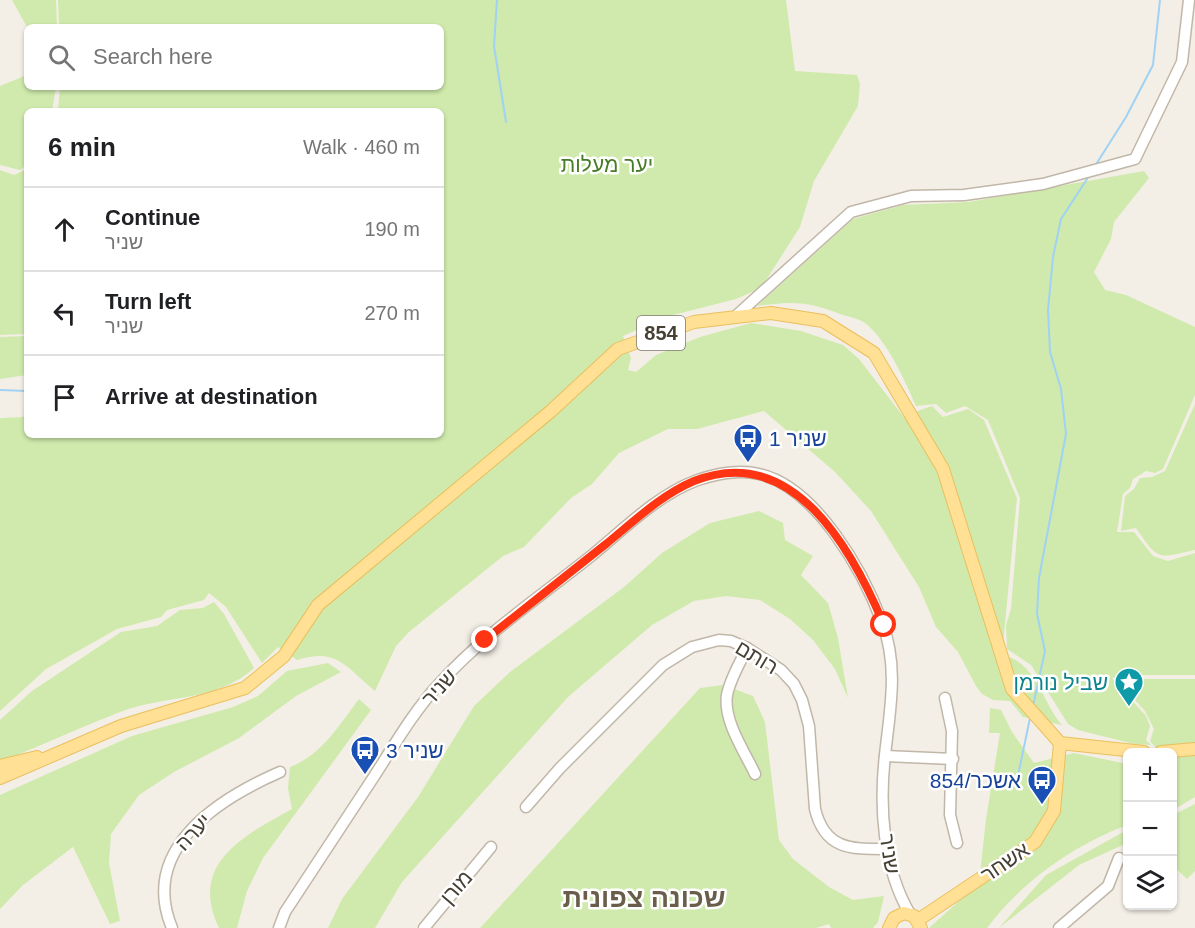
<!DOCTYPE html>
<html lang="en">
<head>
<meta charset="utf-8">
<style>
	:root { --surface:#fff; --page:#f6f6f6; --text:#202124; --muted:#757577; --line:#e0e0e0 }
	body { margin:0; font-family:Arial,Heebo,sans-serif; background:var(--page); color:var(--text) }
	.controls { position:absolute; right:18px; bottom:18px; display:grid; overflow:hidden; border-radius:9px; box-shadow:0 2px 4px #0004 }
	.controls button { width:54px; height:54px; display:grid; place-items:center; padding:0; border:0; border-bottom:2px solid var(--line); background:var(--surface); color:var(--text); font:30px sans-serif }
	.stop { position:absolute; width:18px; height:18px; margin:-14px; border:4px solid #ff3412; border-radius:50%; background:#fff }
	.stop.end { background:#ff3412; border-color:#fff; box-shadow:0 2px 6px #0008 }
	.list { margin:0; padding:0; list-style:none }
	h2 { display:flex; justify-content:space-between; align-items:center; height:78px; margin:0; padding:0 24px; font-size:26px }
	h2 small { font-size:20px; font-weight:400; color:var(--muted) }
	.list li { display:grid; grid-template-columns:39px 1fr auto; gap:18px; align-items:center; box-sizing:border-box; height:84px; padding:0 24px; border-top:2px solid var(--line) }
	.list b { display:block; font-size:22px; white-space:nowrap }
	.list p { margin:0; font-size:20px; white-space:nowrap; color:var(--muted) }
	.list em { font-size:20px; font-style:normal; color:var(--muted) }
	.icon { flex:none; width:33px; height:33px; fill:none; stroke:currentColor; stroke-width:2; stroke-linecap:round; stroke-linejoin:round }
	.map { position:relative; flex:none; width:1195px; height:928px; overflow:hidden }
	.search { position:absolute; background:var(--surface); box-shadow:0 2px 4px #0004; left:24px; top:24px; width:420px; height:66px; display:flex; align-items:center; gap:15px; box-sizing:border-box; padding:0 21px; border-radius:9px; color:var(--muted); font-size:22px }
	.panel { position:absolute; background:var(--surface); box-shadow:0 2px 4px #0004; left:24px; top:108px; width:420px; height:330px; border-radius:9px }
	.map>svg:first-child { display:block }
</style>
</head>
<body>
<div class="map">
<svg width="1195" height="928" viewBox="0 0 1195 928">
	<rect width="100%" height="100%" fill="#f4efe6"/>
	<g fill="#cfeaac">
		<path d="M 12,0 L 56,0 L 57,27 L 27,27 Z"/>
		<path d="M 58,0 L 786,0 L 795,71 L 857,75 L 860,84 L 858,106 L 814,181 L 800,227 L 761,288 L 736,299 L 669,316 L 623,336 L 631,358 L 628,370 L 636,372 L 656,355 L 700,337 L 751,323 L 801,331 L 843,345 L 859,359 L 903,416 L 932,406 L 943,417 L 968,409 L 984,420 L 1017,498 L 1002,655 C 1036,661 1042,702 1062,725 L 1023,717 L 1010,701 L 993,700 L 982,694 L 976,686 L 958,652 L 936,627 L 919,587 L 871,511 L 835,472 L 764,411 L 697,429 L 668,429 L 619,453 L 592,484 L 571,498 L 524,547 L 503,556 L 409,632 L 396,646 L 375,691 C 346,667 337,647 297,660 L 278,647 L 262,663 L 226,607 L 209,593 L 204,600 L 167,610 L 161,617 L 117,629 L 46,669 L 0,711 L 0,418 L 23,417 L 27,408 L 27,435 L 441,435 L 441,111 L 58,111 L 60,87 L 441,87 L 441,27 L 59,27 Z"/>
		<path d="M 27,75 L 27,87 L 56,87 L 52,111 L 27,111 L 27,164 L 20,170 L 0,165 L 0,86 Z"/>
		<path d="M 27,169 L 27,334 L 0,335 L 0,170 L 14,175 Z"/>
		<path d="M 1144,171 L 1149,178 L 1114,222 L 1111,239 L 1094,272 L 1105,290 L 1126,295 L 1195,327 L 1195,395 L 1163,469 L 1155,473 L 1146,471 L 1133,479 L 1130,488 L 1123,494 L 1117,532 L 1134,532 L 1153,556 L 1168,561 L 1195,553 L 1195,675 L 1124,675 L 1112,678 L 1146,716 L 1150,726 L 1146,740 L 1151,745 L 1134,744 L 1078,730 L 1068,724 L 1031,665 L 1007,649 L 1006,625 L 1011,609 L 1020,498 L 988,420 L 965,406 L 946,413 L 936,404 L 916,406 C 905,381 887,340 865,323 C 859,319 850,317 843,315 C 807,301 795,301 757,306 L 853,219 L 903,205 L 969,202 Z"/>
		<path d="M 27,336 L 27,375 L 0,379 L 0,337 Z"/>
		<path d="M 1195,404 L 1195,550 C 1158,558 1159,562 1136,528 L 1121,531 L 1125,496 L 1134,489 L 1140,478 L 1152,477 L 1165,471 Z"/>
		<path d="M 759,511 L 783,523 L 785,540 L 813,556 L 801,575 L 828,603 L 838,638 L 848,698 L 835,669 L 813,640 L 790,619 L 760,600 L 726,596 L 694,601 L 652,625 L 568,697 L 402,882 L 375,928 L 328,928 L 342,899 L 418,797 L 474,706 L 510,672 L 624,587 L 662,553 L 710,523 Z"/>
		<path d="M 214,602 L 224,614 L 254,668 C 217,702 164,695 120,712 C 79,728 40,746 0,762 L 0,720 L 32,691 L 121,632 L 157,626 L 180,610 L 203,608 Z"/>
		<path d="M 328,663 L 341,672 L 296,696 L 239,738 L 174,772 L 139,795 L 111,834 L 109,863 L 120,921 L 110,924 L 73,847 L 23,885 L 0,909 L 0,795 L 132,736 L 233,707 L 258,696 L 287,671 Z"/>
		<path d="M 1125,679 L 1195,679 L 1195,797 L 1175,809 L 1173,810 L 1172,752 L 1155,752 L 1156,748 L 1150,741 L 1154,729 L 1145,711 L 1117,680 Z"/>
		<path d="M 723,685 L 753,696 L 765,722 L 779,840 L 793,859 L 829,887 L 853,900 L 884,896 L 878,922 L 873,928 L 831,928 L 829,924 L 816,928 L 480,928 L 700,688 Z"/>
		<path d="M 359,699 L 371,710 L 263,858 L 247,891 L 237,928 L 219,928 C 188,863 244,836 292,809 L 288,788 L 290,767 C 322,755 339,725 359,699 Z"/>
		<path d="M 990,708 L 1001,710 L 1012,732 L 1034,763 L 1074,753 L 1127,764 L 1127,825 C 1074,845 1021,882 987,928 L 929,928 L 979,883 L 986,819 L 1000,733 L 989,733 Z"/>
		<path d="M 1195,804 L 1195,871 L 1187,879 L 1173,866 L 1173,815 Z"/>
		<path d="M 1127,830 L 1127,843 L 1079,865 L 999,928 L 1046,875 Z"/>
	</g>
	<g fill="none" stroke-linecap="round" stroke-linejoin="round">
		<g stroke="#9fd2f4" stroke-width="2">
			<path d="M 497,0 L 494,46 L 506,122"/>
			<path d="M 1095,166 L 1126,117 L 1153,65 L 1160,0"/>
			<path d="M 0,390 L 27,391"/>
			<path d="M 1033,706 L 1045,651 L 1037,614 L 1039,578 L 1066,434 L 1061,389 L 1050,352 L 1048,310 L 1053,257 L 1061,219 L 1089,176"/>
			<path d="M 1016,785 L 1030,718"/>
		</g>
		<g stroke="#c0b7a8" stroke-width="13">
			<g id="minor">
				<path d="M 737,315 L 851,212 L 911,196 L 964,195 L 1043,184 L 1135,159 L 1182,62 L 1189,0"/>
				<path d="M 747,648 C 740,663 730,679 727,695 C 723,721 745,752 755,774"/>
				<path d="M 945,698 L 952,731 L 950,815 L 957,843"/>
				<path d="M 885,756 L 953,759"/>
				<path d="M 526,807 L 560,768 L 663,665 L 692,647 L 719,640 L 731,641 L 747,648 L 781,670 L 794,684 L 802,700 L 809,726 L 815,809 C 825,850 851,849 887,849"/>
				<path d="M 172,928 C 139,849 218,799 280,772"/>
				<path d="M 279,928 L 285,912 C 315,866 345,821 375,775 C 395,744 414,711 439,684 C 483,635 540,597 591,556 C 623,530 656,496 695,481 C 714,474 739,469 759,474 C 816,487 863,571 882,622 C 899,667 890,709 885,755 C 879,807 883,868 910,914"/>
				<path d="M 424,928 L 491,847"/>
				<path d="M 1059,928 L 1108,886 L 1119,858"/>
			</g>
		</g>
		<g stroke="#eabf5e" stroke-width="14">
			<g id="major">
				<path d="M 1161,752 L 1195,749"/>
				<path d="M 0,766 L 37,757"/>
				<path d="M 0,778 L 121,726 L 245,688 L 284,656 L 318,605 L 551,411 L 618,349 L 694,322 L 771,313 L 823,321 L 874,353 L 943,469 L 1012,689 L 1060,743 L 1144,752"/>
				<path d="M 918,920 L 1035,842 L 1054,811 L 1060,743"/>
				<path d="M 889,928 L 894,918 L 904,913 L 914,916 L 921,928"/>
			</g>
		</g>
		<use href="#minor" stroke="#fff" stroke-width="10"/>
		<use href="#major" stroke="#ffe094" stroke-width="12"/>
	</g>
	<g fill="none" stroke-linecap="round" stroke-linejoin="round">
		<path stroke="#ff3412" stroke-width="8" d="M 485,640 C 525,608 566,576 606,544 C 633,522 661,495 694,481 C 793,442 852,549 884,625"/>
	</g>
	<defs>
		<g id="bus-pin" transform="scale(1.5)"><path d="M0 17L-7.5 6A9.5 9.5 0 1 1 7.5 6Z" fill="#1a4fb4" stroke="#fff"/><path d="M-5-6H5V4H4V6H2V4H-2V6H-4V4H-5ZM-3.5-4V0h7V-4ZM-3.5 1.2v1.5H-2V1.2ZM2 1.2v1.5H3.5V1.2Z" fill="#fff"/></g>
		<g id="sight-pin" transform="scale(1.5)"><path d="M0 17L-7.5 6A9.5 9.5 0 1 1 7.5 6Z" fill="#0f9aa8" stroke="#fff"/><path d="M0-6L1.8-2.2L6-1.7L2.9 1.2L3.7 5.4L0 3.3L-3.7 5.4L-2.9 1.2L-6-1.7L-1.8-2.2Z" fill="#fff"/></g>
	</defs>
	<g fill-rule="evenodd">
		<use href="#bus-pin" x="748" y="438"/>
		<use href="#sight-pin" x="1129" y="682"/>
		<use href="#bus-pin" x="365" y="750"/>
		<use href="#bus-pin" x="1042" y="780"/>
	</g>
	<g text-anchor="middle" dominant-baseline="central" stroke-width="5" stroke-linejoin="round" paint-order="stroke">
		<rect fill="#fff" stroke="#7e7972" stroke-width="1.5" x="637" y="316" width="48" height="34" rx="4.5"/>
		<g font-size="20" font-weight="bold" fill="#474035">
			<text x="661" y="333">854</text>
		</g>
		<g font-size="21" fill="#467c25" stroke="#fff">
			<text x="607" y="164">יער מעלות</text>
		</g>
		<g font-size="21" fill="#164399" stroke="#fff" text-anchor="start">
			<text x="769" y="438">שניר 1</text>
			<text x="386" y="750">שניר 3</text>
			<text x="1021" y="780" text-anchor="end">אשכר/854</text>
		</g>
		<g font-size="21" fill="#474035" stroke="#fff">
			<text transform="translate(757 657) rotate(31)">רותם</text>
			<text transform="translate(439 687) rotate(-48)">שניר</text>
			<text transform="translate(193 832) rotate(-47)">יערה</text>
			<text transform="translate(890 854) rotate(81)">שניר</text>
			<text transform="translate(1005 862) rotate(-34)">אשחר</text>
			<text transform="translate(456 887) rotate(-49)">מורן</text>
		</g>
		<g font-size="21" fill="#0d838f" stroke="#fff" text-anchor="end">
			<text x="1108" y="682">שביל נורמן</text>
		</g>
		<g font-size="27" font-weight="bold" fill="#6a5e4b" stroke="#fff">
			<text x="644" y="898">שכונה צפונית</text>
		</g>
	</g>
</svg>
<div class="controls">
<button>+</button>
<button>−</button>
<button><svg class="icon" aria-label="layers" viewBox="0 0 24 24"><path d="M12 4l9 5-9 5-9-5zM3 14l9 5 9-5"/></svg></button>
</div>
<div class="stop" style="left:884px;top:625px"></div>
<div class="stop end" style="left:485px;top:640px"></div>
<div class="search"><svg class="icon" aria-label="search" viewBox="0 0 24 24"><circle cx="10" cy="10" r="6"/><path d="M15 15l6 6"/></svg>Search here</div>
<section class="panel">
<h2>6 min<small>Walk · 460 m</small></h2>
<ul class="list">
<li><svg class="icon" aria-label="ahead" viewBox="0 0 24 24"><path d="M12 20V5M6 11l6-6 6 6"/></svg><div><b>Continue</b><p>שניר</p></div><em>190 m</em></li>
<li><svg class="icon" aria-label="left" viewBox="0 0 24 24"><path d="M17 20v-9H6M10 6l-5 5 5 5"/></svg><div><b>Turn left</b><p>שניר</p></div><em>270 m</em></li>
<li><svg class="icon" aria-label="arrive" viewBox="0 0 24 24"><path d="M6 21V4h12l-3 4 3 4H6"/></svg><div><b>Arrive at destination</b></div></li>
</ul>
</section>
</div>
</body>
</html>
